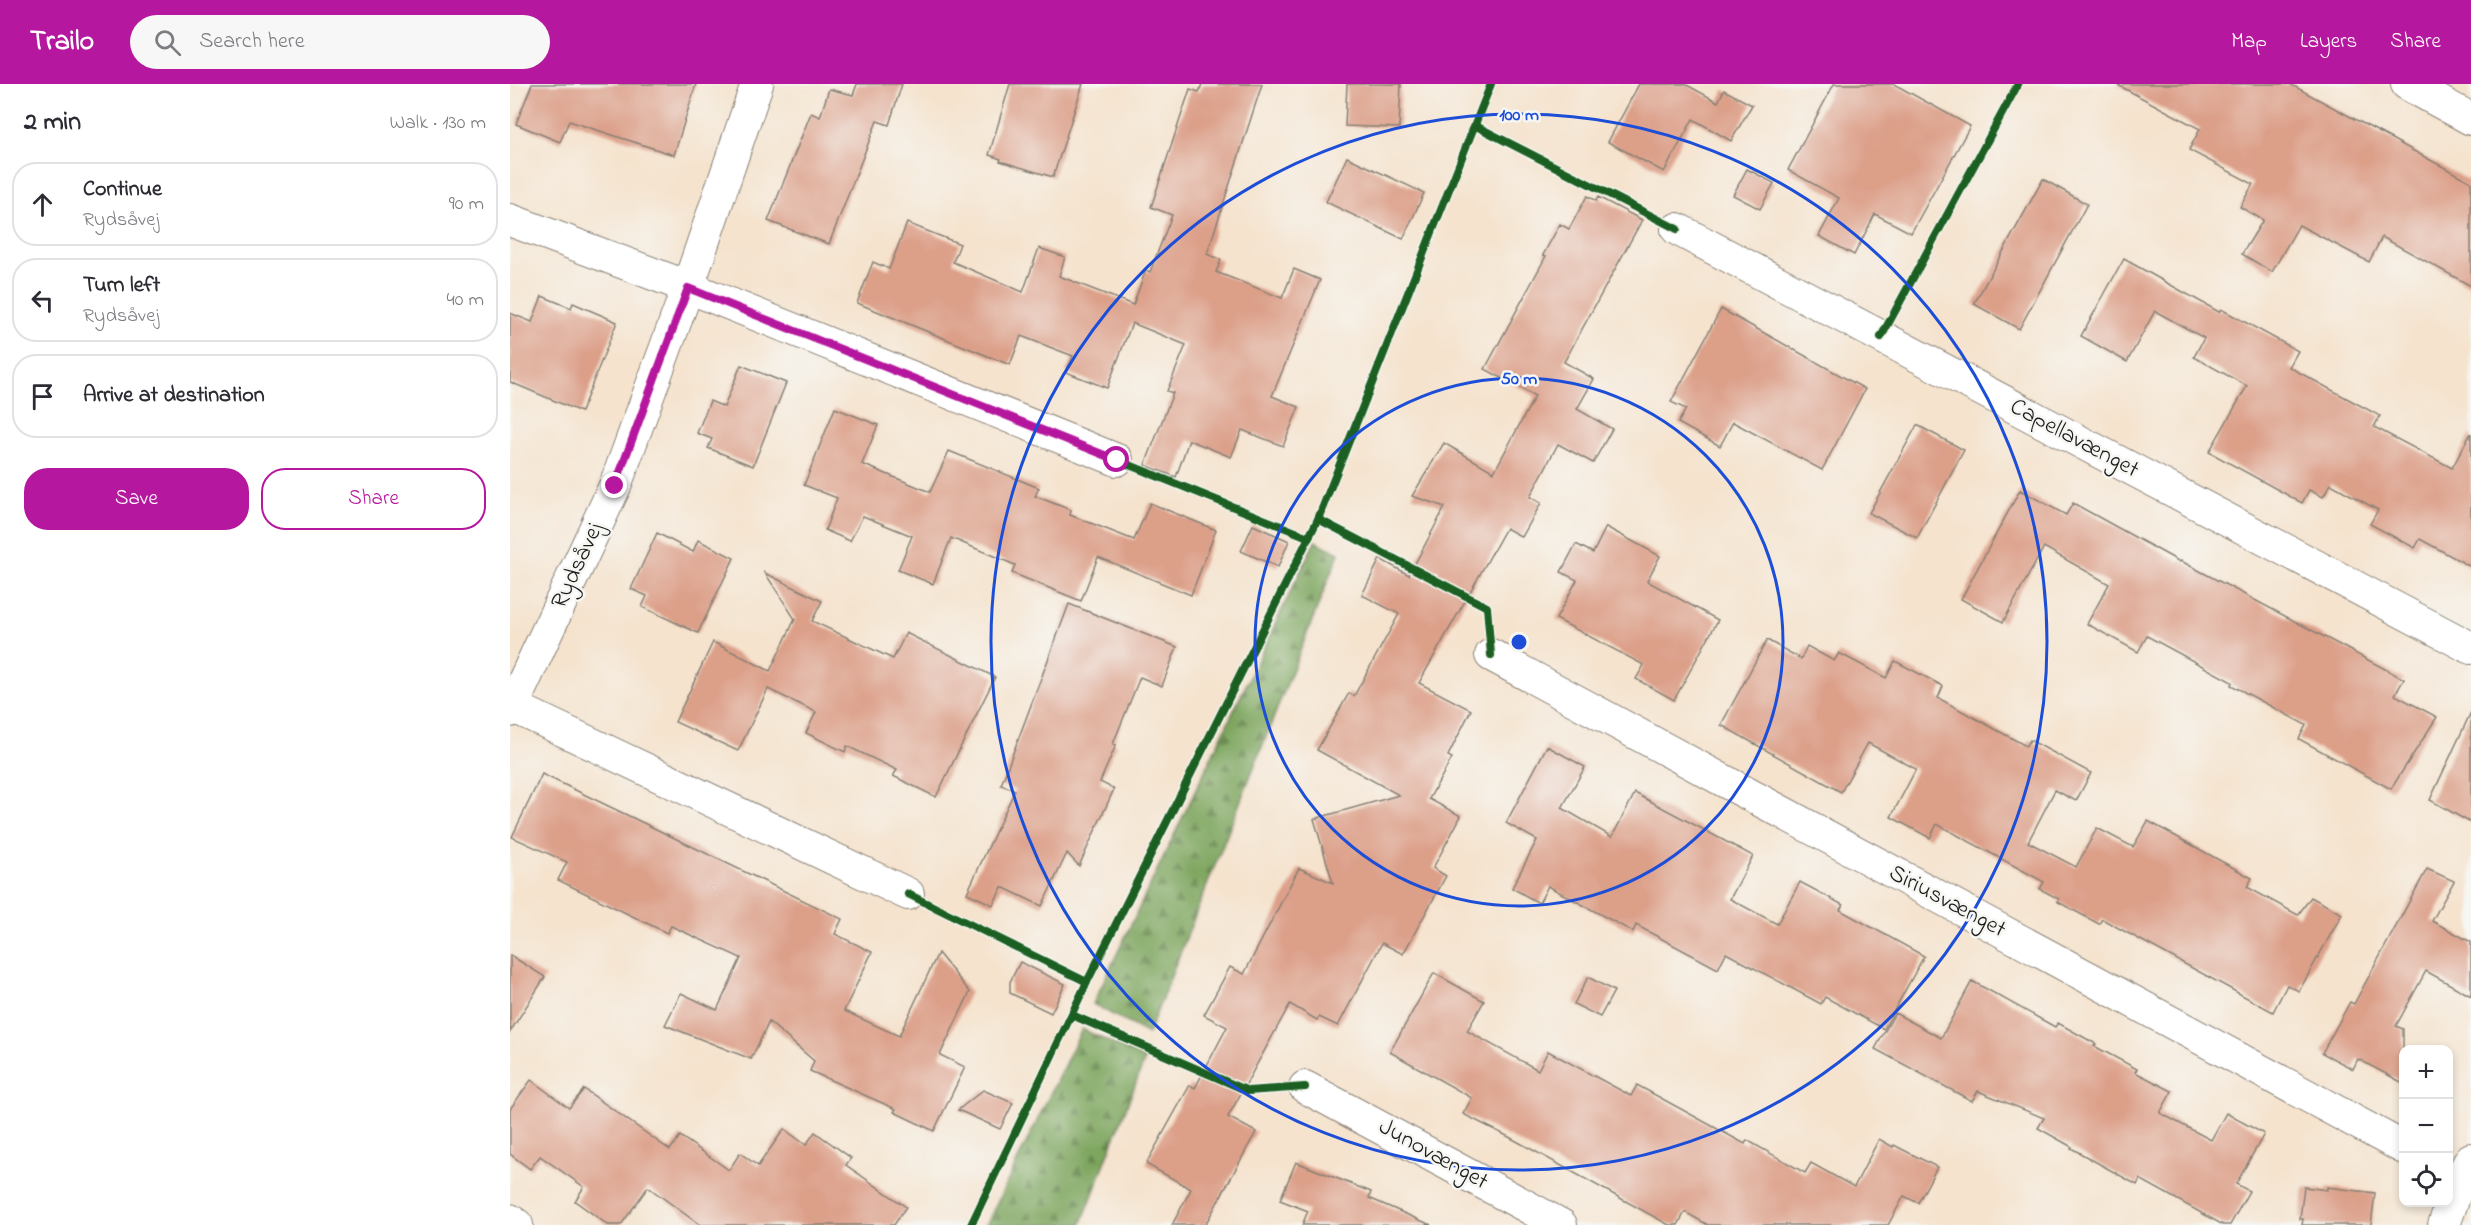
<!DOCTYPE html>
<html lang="en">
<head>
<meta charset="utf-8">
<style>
	:root { --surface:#fff; --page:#f7f7f7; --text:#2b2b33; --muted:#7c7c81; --line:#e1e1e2; --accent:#b5179e }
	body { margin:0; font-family:"Indie Flower",sans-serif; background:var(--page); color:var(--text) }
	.controls { position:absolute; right:18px; bottom:18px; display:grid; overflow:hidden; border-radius:12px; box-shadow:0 3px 9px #0003 }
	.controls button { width:54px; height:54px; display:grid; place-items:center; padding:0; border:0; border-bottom:2px solid var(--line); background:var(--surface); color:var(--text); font:30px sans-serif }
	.stop { position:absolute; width:18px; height:18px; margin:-14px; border:4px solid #b5179e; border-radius:50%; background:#fff }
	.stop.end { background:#b5179e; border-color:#fff; box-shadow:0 2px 6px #0008 }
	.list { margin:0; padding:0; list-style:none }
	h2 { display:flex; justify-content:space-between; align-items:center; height:78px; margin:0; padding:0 24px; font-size:26px }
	h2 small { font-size:20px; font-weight:400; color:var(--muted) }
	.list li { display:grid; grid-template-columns:39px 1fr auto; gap:18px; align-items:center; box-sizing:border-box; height:84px; margin:0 12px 12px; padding:0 12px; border:2px solid var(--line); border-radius:24px }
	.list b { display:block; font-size:22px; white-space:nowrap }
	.list p { margin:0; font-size:20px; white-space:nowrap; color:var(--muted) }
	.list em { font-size:20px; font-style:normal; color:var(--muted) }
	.actions { display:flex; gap:12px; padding:18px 24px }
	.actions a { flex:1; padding:14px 0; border:2px solid var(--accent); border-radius:24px; text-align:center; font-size:21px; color:var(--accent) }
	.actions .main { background:var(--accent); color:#fff }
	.icon { flex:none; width:33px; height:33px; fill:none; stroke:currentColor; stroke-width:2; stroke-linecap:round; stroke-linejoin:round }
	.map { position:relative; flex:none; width:1961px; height:1141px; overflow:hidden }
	header { display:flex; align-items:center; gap:36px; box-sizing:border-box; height:84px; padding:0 30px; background:var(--accent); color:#fff }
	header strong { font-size:28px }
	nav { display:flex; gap:33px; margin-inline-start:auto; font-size:21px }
	.search { width:420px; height:54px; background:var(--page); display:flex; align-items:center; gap:15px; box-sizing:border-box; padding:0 21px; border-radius:33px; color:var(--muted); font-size:22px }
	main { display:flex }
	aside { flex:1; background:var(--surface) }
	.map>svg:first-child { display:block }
</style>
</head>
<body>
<header>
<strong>Trailo</strong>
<div class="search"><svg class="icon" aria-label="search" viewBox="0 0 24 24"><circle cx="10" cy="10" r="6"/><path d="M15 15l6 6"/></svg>Search here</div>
<nav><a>Map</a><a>Layers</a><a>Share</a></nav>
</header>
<main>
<aside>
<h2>2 min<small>Walk · 130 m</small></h2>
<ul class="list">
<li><svg class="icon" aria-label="ahead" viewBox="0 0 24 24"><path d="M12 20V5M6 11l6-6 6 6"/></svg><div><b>Continue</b><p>Rydsåvej</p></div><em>90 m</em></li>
<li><svg class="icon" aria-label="left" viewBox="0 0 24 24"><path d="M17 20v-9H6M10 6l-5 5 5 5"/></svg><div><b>Turn left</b><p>Rydsåvej</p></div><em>40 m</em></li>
<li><svg class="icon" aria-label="arrive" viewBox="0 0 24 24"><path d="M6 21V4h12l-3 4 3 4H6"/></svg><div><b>Arrive at destination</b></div></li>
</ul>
<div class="actions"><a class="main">Save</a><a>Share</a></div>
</aside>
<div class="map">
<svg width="1961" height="1141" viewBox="0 0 1961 1141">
	<defs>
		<pattern id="forest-firs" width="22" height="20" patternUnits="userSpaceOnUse" patternTransform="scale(1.5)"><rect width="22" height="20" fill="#7ea65e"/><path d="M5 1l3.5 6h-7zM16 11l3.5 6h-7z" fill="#66864d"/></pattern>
	</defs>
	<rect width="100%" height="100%" fill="#f6f6f2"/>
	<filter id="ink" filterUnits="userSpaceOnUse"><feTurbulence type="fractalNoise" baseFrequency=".0167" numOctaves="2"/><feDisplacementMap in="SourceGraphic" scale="12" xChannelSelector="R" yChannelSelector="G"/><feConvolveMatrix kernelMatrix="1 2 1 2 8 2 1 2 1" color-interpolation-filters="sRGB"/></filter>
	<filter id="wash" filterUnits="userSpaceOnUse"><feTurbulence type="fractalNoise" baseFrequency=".008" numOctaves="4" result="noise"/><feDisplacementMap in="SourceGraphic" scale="24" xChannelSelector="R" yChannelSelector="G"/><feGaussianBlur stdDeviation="1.35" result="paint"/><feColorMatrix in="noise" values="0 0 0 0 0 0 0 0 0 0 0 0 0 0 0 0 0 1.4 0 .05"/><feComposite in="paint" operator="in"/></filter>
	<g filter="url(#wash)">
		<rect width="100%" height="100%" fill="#f5e3ce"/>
		<g fill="url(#forest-firs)" stroke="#4d613d" stroke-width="1.5">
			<path d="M 805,457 L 829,469 L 638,950 L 583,920 Z"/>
			<path d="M 572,945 L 635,975 L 571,1141 L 476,1141 Z"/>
		</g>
		<g id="blocks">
			<g fill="#dc9f88">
				<path d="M 22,0 L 186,0 L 164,71 L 59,37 L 50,58 L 6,40 Z"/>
				<path d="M 347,0 L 392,0 L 379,41 L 367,37 L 319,160 L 258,137 L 301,29 L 310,33 L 319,5 L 343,11 Z"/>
				<path d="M 500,0 L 573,0 L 543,93 L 490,77 L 491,75 L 479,71 Z"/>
				<path d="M 692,0 L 752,0 L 697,170 L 711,176 L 706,188 L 772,214 L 784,185 L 810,196 L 762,312 L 789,323 L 773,362 L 732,346 L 721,373 L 679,356 L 666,393 L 635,381 L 663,309 L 657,307 L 676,261 L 622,239 L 597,304 L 556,288 L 563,272 L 511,252 L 500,281 L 347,219 L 363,178 L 379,185 L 397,139 L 450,160 L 443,178 L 513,208 L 529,164 L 555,173 L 549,192 L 623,221 L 636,186 L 640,188 L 662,131 L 641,123 L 680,5 L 689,8 Z"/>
				<path d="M 837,0 L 891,0 L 889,44 L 835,42 Z"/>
				<path d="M 1129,0 L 1175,0 L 1208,18 L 1214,6 L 1242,21 L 1221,57 L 1183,35 L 1154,88 L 1098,58 Z"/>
				<path d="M 1324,0 L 1384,0 L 1460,42 L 1401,149 L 1365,130 L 1344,171 L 1309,152 L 1329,114 L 1278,86 Z"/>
				<path d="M 1606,0 L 1780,0 L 1961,98 L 1961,202 L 1872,153 L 1859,178 L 1789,141 L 1762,188 L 1732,170 L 1753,136 L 1730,123 L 1743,100 L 1679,66 L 1690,45 Z"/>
				<path d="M 837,73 L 914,109 L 893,155 L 816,118 Z"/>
				<path d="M 1237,85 L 1264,99 L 1250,125 L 1223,111 Z"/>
				<path d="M 1533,95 L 1577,120 L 1509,245 L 1464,220 Z"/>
				<path d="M 1077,112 L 1086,117 L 1088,113 L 1132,136 L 1054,278 L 1084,295 L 1067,325 L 1102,345 L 1083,379 L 1048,360 L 1020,413 L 1031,419 L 1012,453 L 996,444 L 909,599 L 961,626 L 938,672 L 942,674 L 919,715 L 951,732 L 923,784 L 936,792 L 893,870 L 872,859 L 828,942 L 809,933 L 807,936 L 780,920 L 718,1033 L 746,1048 L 695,1141 L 662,1141 L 681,1105 L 636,1080 L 680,1001 L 685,1004 L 717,943 L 694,931 L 720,883 L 734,890 L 789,784 L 823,799 L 804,735 L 889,711 L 807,666 L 839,609 L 844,612 L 889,530 L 852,511 L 870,475 L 899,491 L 935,423 L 902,412 L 934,359 L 984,388 L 1025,312 L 975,285 L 1036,172 L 1033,171 L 1050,140 L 1059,145 Z"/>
				<path d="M 1614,175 L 1709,228 L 1711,225 L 1788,267 L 1779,283 L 1870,332 L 1864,343 L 1942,384 L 1961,349 L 1961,483 L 1910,455 L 1905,464 L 1860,440 L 1868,426 L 1821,400 L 1813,413 L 1799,406 L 1792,419 L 1699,368 L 1737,302 L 1684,273 L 1694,254 L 1645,227 L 1617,278 L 1571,252 Z"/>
				<path d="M 32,212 L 61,224 L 63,219 L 107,238 L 71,328 L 0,298 L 0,229 L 22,238 Z"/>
				<path d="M 1211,225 L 1355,305 L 1312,386 L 1223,338 L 1210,362 L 1168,339 L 1176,325 L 1161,318 Z"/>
				<path d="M 231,281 L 276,299 L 243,382 L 198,364 L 202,355 L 187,349 L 200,317 L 214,323 Z"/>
				<path d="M 325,324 L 368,341 L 352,380 L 420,408 L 439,367 L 529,404 L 525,412 L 561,426 L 560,431 L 624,456 L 640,419 L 706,446 L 681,511 L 588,473 L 571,517 L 502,489 L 505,481 L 441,454 L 423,500 L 388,486 L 402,452 L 353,432 L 340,457 L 315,446 L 327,414 L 294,401 Z"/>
				<path d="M 1407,341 L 1454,366 L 1407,454 L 1359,429 Z"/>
				<path d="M 1510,406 L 1556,431 L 1563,419 L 1670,478 L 1671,477 L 1894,595 L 1885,611 L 1927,633 L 1881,705 L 1789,655 L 1796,641 L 1721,601 L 1722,598 L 1637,552 L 1628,568 L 1577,540 L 1599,500 L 1534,463 L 1493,538 L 1451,515 Z"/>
				<path d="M 743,441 L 779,457 L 768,483 L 731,467 Z"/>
				<path d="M 1096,443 L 1150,472 L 1137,497 L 1208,536 L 1164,616 L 1126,595 L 1134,581 L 1046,535 L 1067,496 L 1051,488 L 1066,460 L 1083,469 Z"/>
				<path d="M 147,449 L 183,468 L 188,456 L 224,474 L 188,549 L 132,523 L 137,512 L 121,505 Z"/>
				<path d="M 255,489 L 312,517 L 302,537 L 383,575 L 396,549 L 485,593 L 426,713 L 383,692 L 387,686 L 337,662 L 335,668 L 296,649 L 306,628 L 258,605 L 228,667 L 165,638 L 203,558 L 260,587 L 285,535 Z"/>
				<path d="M 559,520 L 667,563 L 652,602 L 630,593 L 603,660 L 606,661 L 590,698 L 604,705 L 569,782 L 557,769 L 532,822 L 492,803 L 483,821 L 457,809 L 505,706 L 491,701 Z"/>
				<path d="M 1257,556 L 1291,575 L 1297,562 L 1324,577 L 1329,569 L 1376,594 L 1385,577 L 1433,602 L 1428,614 L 1516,662 L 1520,656 L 1581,689 L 1566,717 L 1545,706 L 1518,758 L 1566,783 L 1587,744 L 1623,763 L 1638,737 L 1742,794 L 1737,803 L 1788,831 L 1801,813 L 1832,830 L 1789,907 L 1777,901 L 1763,928 L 1592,835 L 1589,840 L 1548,818 L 1549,815 L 1530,805 L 1534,798 L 1427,740 L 1420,754 L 1381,733 L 1406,685 L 1358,659 L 1331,708 L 1211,641 Z"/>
				<path d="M 1961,628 L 1961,739 L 1920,716 Z"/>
				<path d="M 1037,662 L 1075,683 L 1052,724 L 1102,753 L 1125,709 L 1243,772 L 1220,815 L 1267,840 L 1290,798 L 1333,821 L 1330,826 L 1414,872 L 1374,945 L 1315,913 L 1311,920 L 1216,869 L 1208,885 L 1126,841 L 1123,848 L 1038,802 L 1029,819 L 1002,804 L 1027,756 L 996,739 Z"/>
				<path d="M 32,690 L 332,835 L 325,850 L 362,868 L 334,927 L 389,952 L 428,869 L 460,908 L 430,971 L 455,983 L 424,1047 L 384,1028 L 386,1025 L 300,987 L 304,977 L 259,938 L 241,975 L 155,941 L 171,909 L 207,926 L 231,874 L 161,842 L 157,849 L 48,796 L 57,778 L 2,753 Z"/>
				<path d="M 1917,785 L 1944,797 L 1922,837 L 1961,858 L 1961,912 L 1916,887 L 1886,942 L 1893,945 L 1893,999 L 1848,975 L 1843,985 L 1812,969 L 1840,918 L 1844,920 Z"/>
				<path d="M 0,871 L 35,893 L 0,948 Z"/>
				<path d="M 510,878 L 555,900 L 541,929 L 500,909 L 500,898 Z"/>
				<path d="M 924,889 L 974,917 L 957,947 L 1028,986 L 1038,967 L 1121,1012 L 1127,1001 L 1235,1060 L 1237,1056 L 1295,1089 L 1301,1079 L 1344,1103 L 1369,1055 L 1383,1063 L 1384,1061 L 1427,1083 L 1408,1119 L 1394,1112 L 1378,1141 L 1198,1141 L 1175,1128 L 1168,1141 L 1159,1141 L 999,1053 L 953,1030 L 962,1014 L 880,968 Z"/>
				<path d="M 1078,893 L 1104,907 L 1090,933 L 1064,920 Z"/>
				<path d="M 1462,897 L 1545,943 L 1548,939 L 1586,960 L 1584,962 L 1627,985 L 1625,988 L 1662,1007 L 1650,1029 L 1701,1056 L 1716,1029 L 1754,1050 L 1726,1100 L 1739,1107 L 1720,1141 L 1713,1141 L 1630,1095 L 1627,1101 L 1561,1064 L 1562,1063 L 1528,1044 L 1534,1034 L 1468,1007 L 1462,1017 L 1365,965 L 1385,929 L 1431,954 Z"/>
				<path d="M 21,996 L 59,1024 L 74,1005 L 160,1066 L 170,1052 L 219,1086 L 230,1069 L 248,1082 L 274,1045 L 296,1061 L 305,1048 L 341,1074 L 336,1081 L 396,1123 L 384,1141 L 190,1141 L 138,1103 L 111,1141 L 98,1141 L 65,1117 L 74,1103 L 30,1072 L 20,1085 L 0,1070 L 0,1025 Z"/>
				<path d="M 473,1006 L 503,1019 L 490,1045 L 448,1026 Z"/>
				<path d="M 786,1078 L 861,1108 L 859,1114 L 921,1141 L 792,1141 L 798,1127 L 770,1116 Z"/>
				<path d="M 1794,1103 L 1817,1106 L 1817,1103 L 1865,1109 L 1861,1141 L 1792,1141 L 1793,1135 L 1790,1135 Z"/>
			</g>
		</g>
	</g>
	<g filter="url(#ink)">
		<use href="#blocks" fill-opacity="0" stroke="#888075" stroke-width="1.5"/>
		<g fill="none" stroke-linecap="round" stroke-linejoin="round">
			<g stroke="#888075" stroke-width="34">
				<g id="minor">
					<path d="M 1897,0 L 1961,35"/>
					<path d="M 0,136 L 178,203 L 607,376"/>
					<path d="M 1167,145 L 1961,564"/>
					<path d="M 981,571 L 1894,1064"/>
					<path d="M 0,621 L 398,810"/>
					<path d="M 0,627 L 105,402 L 178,203 L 247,0"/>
					<path d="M 795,1003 L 1051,1141"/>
					<path d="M 0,1136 L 7,1141"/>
					<path d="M 1934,1141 L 1950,1095 L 1961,1075"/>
				</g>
			</g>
			<use href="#minor" stroke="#fff" stroke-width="32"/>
			<g stroke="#f6f6f2" stroke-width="11">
				<g id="cycleway">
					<path d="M 966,42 L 1167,145"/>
					<path d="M 1371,253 L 1508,0"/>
					<path d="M 607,376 L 798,453"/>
					<path d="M 808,435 L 977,523 L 981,571"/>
					<path d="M 398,810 L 577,898"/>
					<path d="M 562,931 L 738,1007 L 795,1003"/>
					<path d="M 461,1141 L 577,898 L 808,435 L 981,0"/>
				</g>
			</g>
			<use href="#cycleway" stroke="#1b5e20" stroke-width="8"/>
		</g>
	</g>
	<g fill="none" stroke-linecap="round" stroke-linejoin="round" filter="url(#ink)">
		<path stroke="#b5179e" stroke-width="8" d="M 105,402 L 178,204 L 607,376"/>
	</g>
	<g fill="none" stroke="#1d4ed8" stroke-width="3">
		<circle cx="1009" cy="558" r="264"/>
		<circle cx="1009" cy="558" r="528"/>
	</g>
	<g text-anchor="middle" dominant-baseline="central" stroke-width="5" stroke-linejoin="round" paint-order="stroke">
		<g font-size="24" fill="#1c1c1c" stroke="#f6f6f2">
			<text transform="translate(1564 355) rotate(28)">Capellavænget</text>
			<text transform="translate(68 482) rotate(-65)">Rydsåvej</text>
			<text transform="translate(1437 818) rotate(28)">Siriusvænget</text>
			<text transform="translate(923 1071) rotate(29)">Junovænget</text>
		</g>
	</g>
	<circle cx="1009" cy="558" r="9" fill="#1d4ed8" stroke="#f6f6f2" stroke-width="3"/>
	<g font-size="18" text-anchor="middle" font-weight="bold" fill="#1d4ed8" stroke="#f6f6f2" stroke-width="5" stroke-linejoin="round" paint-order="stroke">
		<text x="1009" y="36">100 m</text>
		<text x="1009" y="300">50 m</text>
	</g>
</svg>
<div class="controls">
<button>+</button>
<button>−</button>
<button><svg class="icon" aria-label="locate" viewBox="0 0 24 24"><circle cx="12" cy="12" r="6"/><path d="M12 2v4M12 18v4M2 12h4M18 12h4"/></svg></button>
</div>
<div class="stop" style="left:607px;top:376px"></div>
<div class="stop end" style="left:105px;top:402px"></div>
</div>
</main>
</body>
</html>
